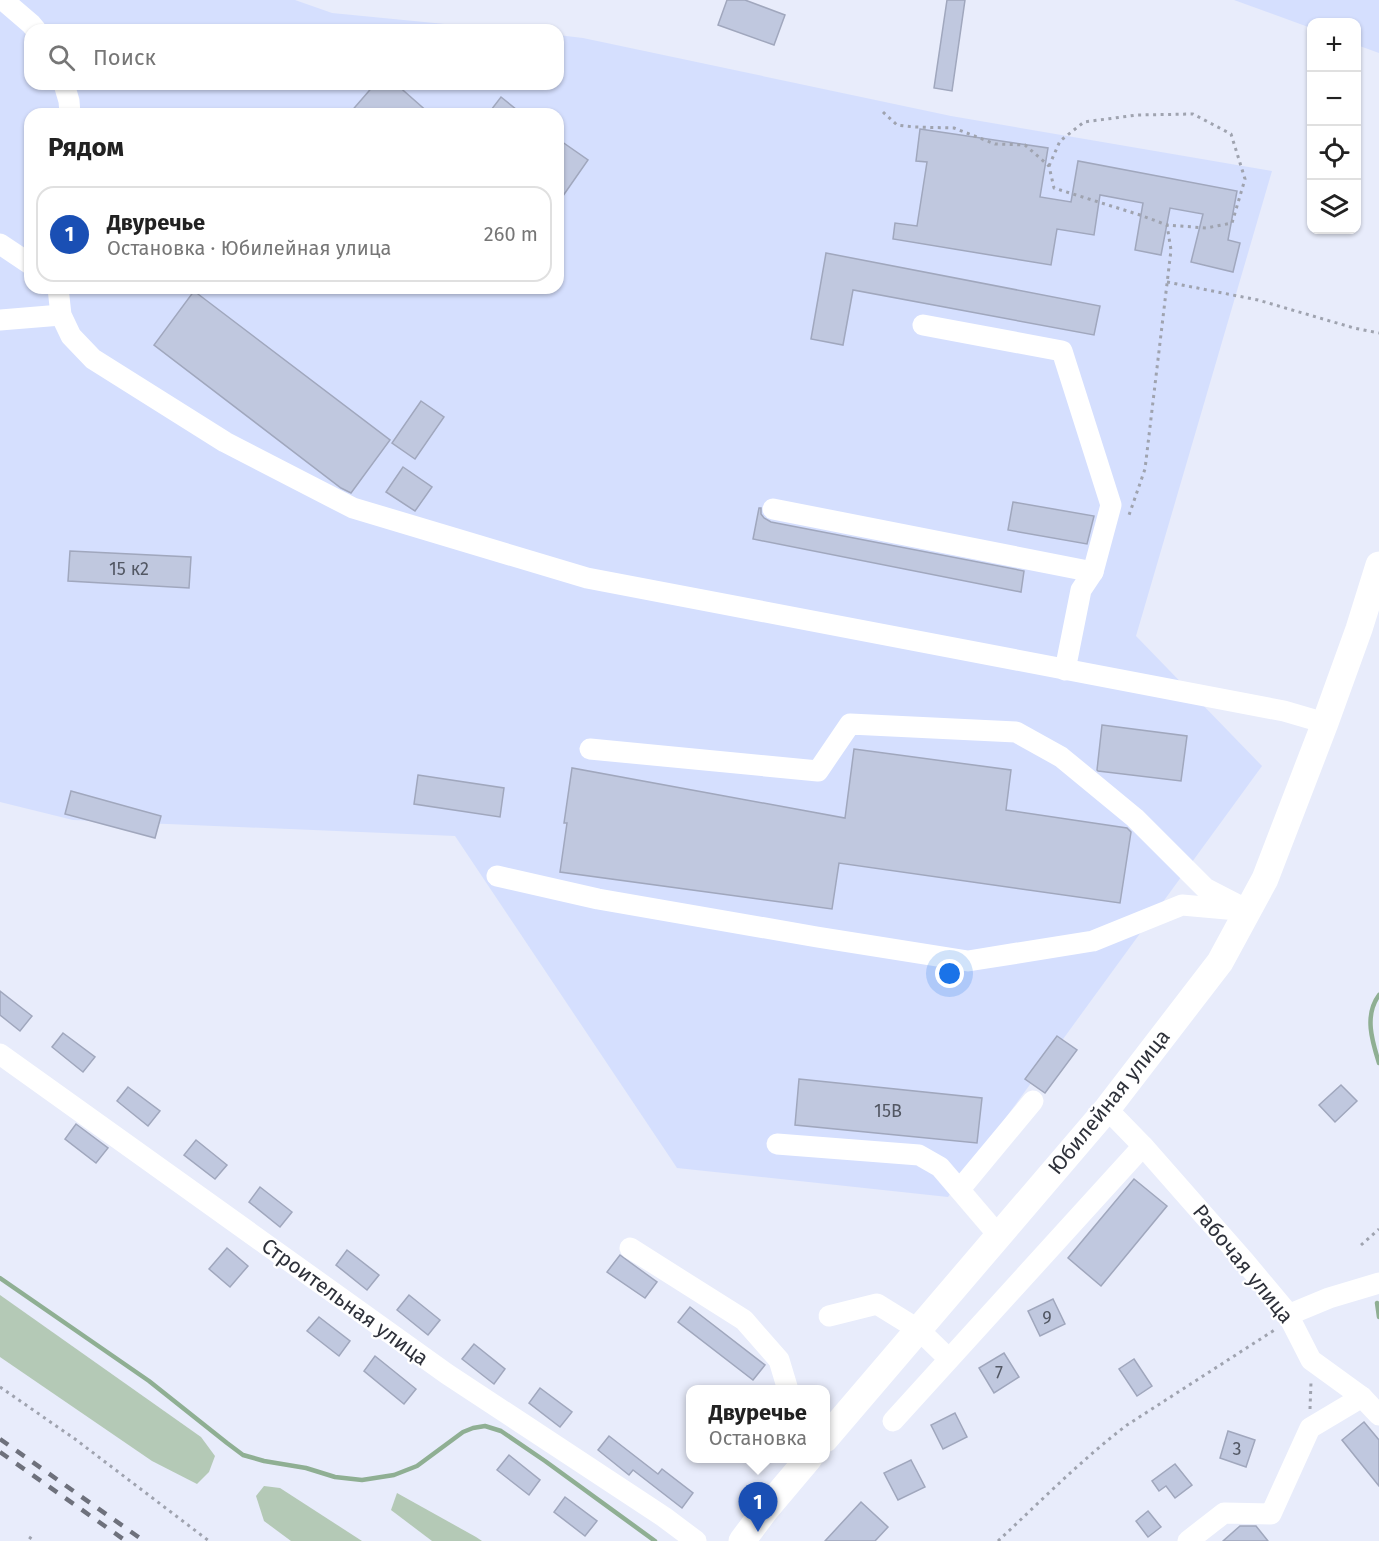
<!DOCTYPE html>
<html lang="ru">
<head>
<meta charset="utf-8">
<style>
	:root { --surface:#fff; --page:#f6f6f6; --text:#222; --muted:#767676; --line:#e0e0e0; --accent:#32954b }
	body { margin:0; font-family:"Fira Sans",sans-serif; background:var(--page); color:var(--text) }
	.controls { position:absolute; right:18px; top:18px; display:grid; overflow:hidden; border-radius:12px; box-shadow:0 2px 4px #0004 }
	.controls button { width:54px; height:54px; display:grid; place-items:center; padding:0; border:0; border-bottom:2px solid var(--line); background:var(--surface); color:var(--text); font:30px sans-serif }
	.you { position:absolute; left:950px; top:974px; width:21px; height:21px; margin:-15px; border:4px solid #fff; border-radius:50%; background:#1a73e8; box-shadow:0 0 0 9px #1a73e833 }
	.badge { display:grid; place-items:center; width:39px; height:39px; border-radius:50%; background:var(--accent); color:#fff; font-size:20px; font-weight:700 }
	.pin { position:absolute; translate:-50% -50px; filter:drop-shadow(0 2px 3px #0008) }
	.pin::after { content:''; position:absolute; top:32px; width:21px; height:18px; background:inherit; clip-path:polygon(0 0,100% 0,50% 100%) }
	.popup { position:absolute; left:686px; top:1385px; width:144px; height:78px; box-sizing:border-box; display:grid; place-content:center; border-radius:12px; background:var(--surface); filter:drop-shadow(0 2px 4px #0005); font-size:20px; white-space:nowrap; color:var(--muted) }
	.popup b { font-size:22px; color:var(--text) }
	.popup::after { content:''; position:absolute; left:50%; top:100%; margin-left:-12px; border:12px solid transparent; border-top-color:var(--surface) }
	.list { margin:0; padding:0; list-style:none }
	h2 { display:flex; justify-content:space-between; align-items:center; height:78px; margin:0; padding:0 24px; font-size:26px }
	h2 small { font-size:20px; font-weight:400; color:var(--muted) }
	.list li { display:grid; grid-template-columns:39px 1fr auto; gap:18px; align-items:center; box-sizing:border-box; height:96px; margin:0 12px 12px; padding:0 12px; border:2px solid var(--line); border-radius:18px }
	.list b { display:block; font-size:22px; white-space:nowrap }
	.list p { margin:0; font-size:20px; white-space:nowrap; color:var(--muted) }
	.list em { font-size:20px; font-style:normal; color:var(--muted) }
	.icon { flex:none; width:33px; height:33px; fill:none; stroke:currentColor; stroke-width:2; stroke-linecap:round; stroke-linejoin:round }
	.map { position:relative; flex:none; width:1379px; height:1541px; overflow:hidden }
	.search { position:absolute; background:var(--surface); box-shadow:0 2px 4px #0004; left:24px; top:24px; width:540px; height:66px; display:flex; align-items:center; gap:15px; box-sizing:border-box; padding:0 21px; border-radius:18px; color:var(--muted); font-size:22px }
	.panel { position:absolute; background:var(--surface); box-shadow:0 2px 4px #0004; left:24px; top:108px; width:540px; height:186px; border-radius:18px }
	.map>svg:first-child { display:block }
</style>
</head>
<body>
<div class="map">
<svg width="1379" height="1541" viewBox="0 0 1379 1541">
	<rect width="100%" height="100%" fill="#e8ecfb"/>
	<g fill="#d5dffe" fill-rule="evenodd">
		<path d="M 0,0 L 295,0 L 332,13 L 506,30 L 30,30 L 30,84 L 558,84 L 558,35 L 583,38 L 951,116 L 1272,171 L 1136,636 L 1262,766 L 948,1197 L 677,1168 L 455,836 L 73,820 L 0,802 ZM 30,114 L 558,114 L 558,288 L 30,288 Z"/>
		<path d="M 1234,0 L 1379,0 L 1379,53 L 1357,45 L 1356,22 L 1312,22 L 1311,28 Z"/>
	</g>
	<g fill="#b4c9b6">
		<path d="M 0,1295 L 201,1437 L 215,1456 L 209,1472 L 197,1484 L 152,1461 L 0,1357 Z"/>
		<path d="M 264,1486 L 280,1488 L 362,1541 L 291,1541 L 264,1521 L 256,1496 Z"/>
		<path d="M 397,1493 L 476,1537 L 482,1541 L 432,1541 L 391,1510 Z"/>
	</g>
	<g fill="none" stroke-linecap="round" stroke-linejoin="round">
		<g stroke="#8faf93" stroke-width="4.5">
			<path d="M 1379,995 C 1364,1015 1372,1041 1379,1063"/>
			<path d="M 0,1278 L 149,1381 L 227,1443 L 243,1455 L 264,1461 L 306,1468 L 335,1477 L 362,1480 L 394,1475 L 417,1466 L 463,1432 L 473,1428 L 485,1426 L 501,1431 L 545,1461 L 655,1541"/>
			<path d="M 1377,1303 L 1379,1317"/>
		</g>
	</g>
	<g fill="#c0c8df" stroke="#a0a7bd" stroke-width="1.5">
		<path d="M 727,0 L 745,0 L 785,15 L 774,45 L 718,25 Z"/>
		<path d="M 947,0 L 965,0 L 952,91 L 934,88 Z"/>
		<path d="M 375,84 L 396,84 L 430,114 L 349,114 Z"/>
		<path d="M 501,97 L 522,114 L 488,114 Z"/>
		<path d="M 920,129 L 1048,148 L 1040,197 L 1071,202 L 1078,161 L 1237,191 L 1228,240 L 1240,243 L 1233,272 L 1191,262 L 1203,214 L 1170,208 L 1161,255 L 1135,250 L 1143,203 L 1100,195 L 1094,235 L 1057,229 L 1051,265 L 893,239 L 895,223 L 917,226 L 927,162 L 916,161 Z"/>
		<path d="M 558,139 L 588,160 L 558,203 Z"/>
		<path d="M 826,253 L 1100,306 L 1094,335 L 853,290 L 843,345 L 811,339 Z"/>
		<path d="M 194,291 L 390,440 L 351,493 L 341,488 L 154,345 Z"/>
		<path d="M 421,401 L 444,417 L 415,459 L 392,443 Z"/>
		<path d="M 403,467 L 432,487 L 415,511 L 386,492 Z"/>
		<path d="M 1013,502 L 1094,516 L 1087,544 L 1008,530 Z"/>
		<path d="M 759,508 L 761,508 L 761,514 L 764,518 L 771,522 L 1024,571 L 1021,592 L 753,539 Z"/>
		<path d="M 70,551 L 191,557 L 189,588 L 68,581 Z"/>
		<path d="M 1102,725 L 1187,736 L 1181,781 L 1098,771 L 1097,770 Z"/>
		<path d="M 854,749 L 1011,770 L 1006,810 L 1127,828 L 1131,832 L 1120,903 L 839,863 L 832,909 L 560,872 L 567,823 L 564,823 L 572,768 L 845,818 Z"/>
		<path d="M 418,775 L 504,788 L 500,817 L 414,804 Z"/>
		<path d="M 71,791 L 161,816 L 155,838 L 65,814 Z"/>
		<path d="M 0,991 L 32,1016 L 20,1031 L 0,1015 Z"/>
		<path d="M 63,1033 L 95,1057 L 83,1072 L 52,1047 Z"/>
		<path d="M 1057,1036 L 1077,1050 L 1045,1093 L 1025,1079 Z"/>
		<path d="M 799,1079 L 982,1098 L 977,1143 L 795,1125 Z"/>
		<path d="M 1341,1085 L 1357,1101 L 1335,1122 L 1319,1105 Z"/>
		<path d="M 128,1087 L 160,1111 L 148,1126 L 117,1101 Z"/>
		<path d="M 76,1124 L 108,1148 L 96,1163 L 65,1139 Z"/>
		<path d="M 196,1140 L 227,1165 L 215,1179 L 184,1155 Z"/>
		<path d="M 1134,1179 L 1167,1206 L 1101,1286 L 1068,1258 Z"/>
		<path d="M 260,1187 L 292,1212 L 280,1227 L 249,1202 Z"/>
		<path d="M 227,1248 L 248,1266 L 230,1287 L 209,1269 Z"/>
		<path d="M 347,1250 L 379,1275 L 367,1290 L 336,1265 Z"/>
		<path d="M 620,1255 L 657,1282 L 645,1298 L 607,1272 Z"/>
		<path d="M 409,1295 L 440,1320 L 428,1335 L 397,1310 Z"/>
		<path d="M 1053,1299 L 1065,1324 L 1040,1336 L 1028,1311 Z"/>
		<path d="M 690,1307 L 765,1365 L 753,1380 L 678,1322 Z"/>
		<path d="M 319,1317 L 350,1341 L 339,1356 L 307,1331 Z"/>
		<path d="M 474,1344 L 505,1369 L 494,1384 L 462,1359 Z"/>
		<path d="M 1004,1353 L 1019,1377 L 994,1393 L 979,1368 Z"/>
		<path d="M 375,1356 L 416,1389 L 404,1404 L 364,1371 Z"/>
		<path d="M 1134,1359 L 1152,1386 L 1137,1396 L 1119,1369 Z"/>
		<path d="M 540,1388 L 572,1412 L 560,1427 L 529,1403 Z"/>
		<path d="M 955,1413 L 967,1437 L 943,1449 L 931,1425 Z"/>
		<path d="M 1364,1422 L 1379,1440 L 1379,1486 L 1342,1440 Z"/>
		<path d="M 1228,1431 L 1255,1440 L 1246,1467 L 1220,1458 Z"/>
		<path d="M 609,1436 L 658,1474 L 662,1469 L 693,1493 L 682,1508 L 633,1470 L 629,1475 L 598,1450 Z"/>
		<path d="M 509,1455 L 540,1480 L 529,1495 L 497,1470 Z"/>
		<path d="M 911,1460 L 925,1487 L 898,1500 L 884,1473 Z"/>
		<path d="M 1175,1464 L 1192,1485 L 1175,1498 L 1166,1486 L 1159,1491 L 1152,1481 Z"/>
		<path d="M 565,1497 L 597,1521 L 585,1536 L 554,1512 Z"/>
		<path d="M 861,1502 L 888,1527 L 875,1541 L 825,1541 Z"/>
		<path d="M 1148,1511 L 1161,1527 L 1148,1537 L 1136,1521 Z"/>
		<path d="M 1240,1526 L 1256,1526 L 1268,1541 L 1223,1541 Z"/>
	</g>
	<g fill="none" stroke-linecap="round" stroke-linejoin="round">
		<g stroke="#9fa3af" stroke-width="3" stroke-dasharray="3 4.5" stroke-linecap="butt">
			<path d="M 883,112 L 897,125 L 914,127 L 954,128 L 995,144 L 1025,145 L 1049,166 L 1054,188 L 1140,215 L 1167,225 L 1171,250 L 1145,469 L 1128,518"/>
			<path d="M 1049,166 L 1060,141 L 1084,122 L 1137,115 L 1193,114 L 1231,134 L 1245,179 L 1232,223 L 1206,228 L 1167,225"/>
			<path d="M 1167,282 L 1258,300 L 1354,328 L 1379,333"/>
			<path d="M 1361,1245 L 1379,1229"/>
			<path d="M 0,1387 L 75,1439 L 209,1541"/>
			<path d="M 1310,1409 L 1311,1382"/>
			<path d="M 29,1537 L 35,1541"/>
			<path d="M 998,1541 C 1040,1502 1081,1460 1127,1425 L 1276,1329"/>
		</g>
		<g stroke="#fff" stroke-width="21">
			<path d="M 3,0 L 31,24 L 36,30"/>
			<path d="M 64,84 L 69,101 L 70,114"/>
			<path d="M 0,244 L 30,264"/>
			<path d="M 58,288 L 61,315 L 71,336 L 93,359 L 225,442 L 353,508 L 587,578 L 1284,711 L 1325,723"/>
			<path d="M 0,320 L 61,315"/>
			<path d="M 923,325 L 1062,351 L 1111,505 L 1093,572 L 1081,590 L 1065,670"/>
			<path d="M 773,509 L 1093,572"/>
			<path d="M 590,749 L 818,771 L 850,724 L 1016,732 L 1061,757 L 1135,818 L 1205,888 L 1238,905"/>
			<path d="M 497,876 L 598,899 L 817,937 L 968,961 L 1093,941 L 1182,905 L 1249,911"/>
			<path d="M 0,1054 L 447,1374 L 664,1517 L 696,1541"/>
			<path d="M 1107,1109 L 1143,1146 L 1245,1262 L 1286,1311 L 1311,1360 L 1362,1397 L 1379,1415"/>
			<path d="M 777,1144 L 919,1155 L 940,1167 L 999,1236"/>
			<path d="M 960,1189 L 1033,1101"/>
			<path d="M 630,1248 L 744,1320 L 779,1360 L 788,1390"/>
			<path d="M 1288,1315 L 1329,1298 L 1379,1283"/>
			<path d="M 829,1316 L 877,1304 L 919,1330 L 949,1359"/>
			<path d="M 893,1421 L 1143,1146"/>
			<path d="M 1188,1541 L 1224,1513 L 1271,1514 L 1310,1428 L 1362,1397"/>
		</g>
		<g stroke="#fff" stroke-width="27">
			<path d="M 825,1439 L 1107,1109 L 1220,962 L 1265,879 L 1325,723 L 1359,629 L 1379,565"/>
			<path d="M 742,1541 L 766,1509 L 809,1458"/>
		</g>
		<g stroke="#6e717c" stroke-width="4.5" stroke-dasharray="10 10" stroke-linecap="butt">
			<path d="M 0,1439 L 144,1541"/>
			<path d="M 0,1452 L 126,1541"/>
		</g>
	</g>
	<g text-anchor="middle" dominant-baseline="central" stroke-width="4.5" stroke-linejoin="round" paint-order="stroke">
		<g font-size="18" fill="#525763">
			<text x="129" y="569">15 к2</text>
			<text x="888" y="1111">15В</text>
			<text x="1047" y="1318">9</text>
			<text x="999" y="1373">7</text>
			<text x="1237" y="1449">3</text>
		</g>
		<g font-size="21" fill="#2e313a" stroke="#fff">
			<text transform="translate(1109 1102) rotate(-51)">Юбилейная улица</text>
			<text transform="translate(1243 1264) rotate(51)">Рабочая улица</text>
			<text transform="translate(345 1302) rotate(36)">Строительная улица</text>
		</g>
	</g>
</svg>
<div class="controls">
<button>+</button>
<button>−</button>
<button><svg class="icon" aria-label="locate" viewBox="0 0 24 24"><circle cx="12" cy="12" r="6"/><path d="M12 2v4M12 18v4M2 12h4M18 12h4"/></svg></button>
<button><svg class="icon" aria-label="layers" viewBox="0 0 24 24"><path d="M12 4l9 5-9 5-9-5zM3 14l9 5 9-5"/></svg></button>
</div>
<div class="you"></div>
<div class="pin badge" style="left:758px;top:1532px;background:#1a4fb4">1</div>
<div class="popup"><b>Двуречье</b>Остановка</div>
<div class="search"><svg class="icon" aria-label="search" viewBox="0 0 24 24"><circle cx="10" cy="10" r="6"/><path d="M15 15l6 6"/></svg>Поиск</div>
<section class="panel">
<h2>Рядом<small></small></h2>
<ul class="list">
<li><span class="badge" style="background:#1a4fb4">1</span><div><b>Двуречье</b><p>Остановка · Юбилейная улица</p></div><em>260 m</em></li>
</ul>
</section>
</div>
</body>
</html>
